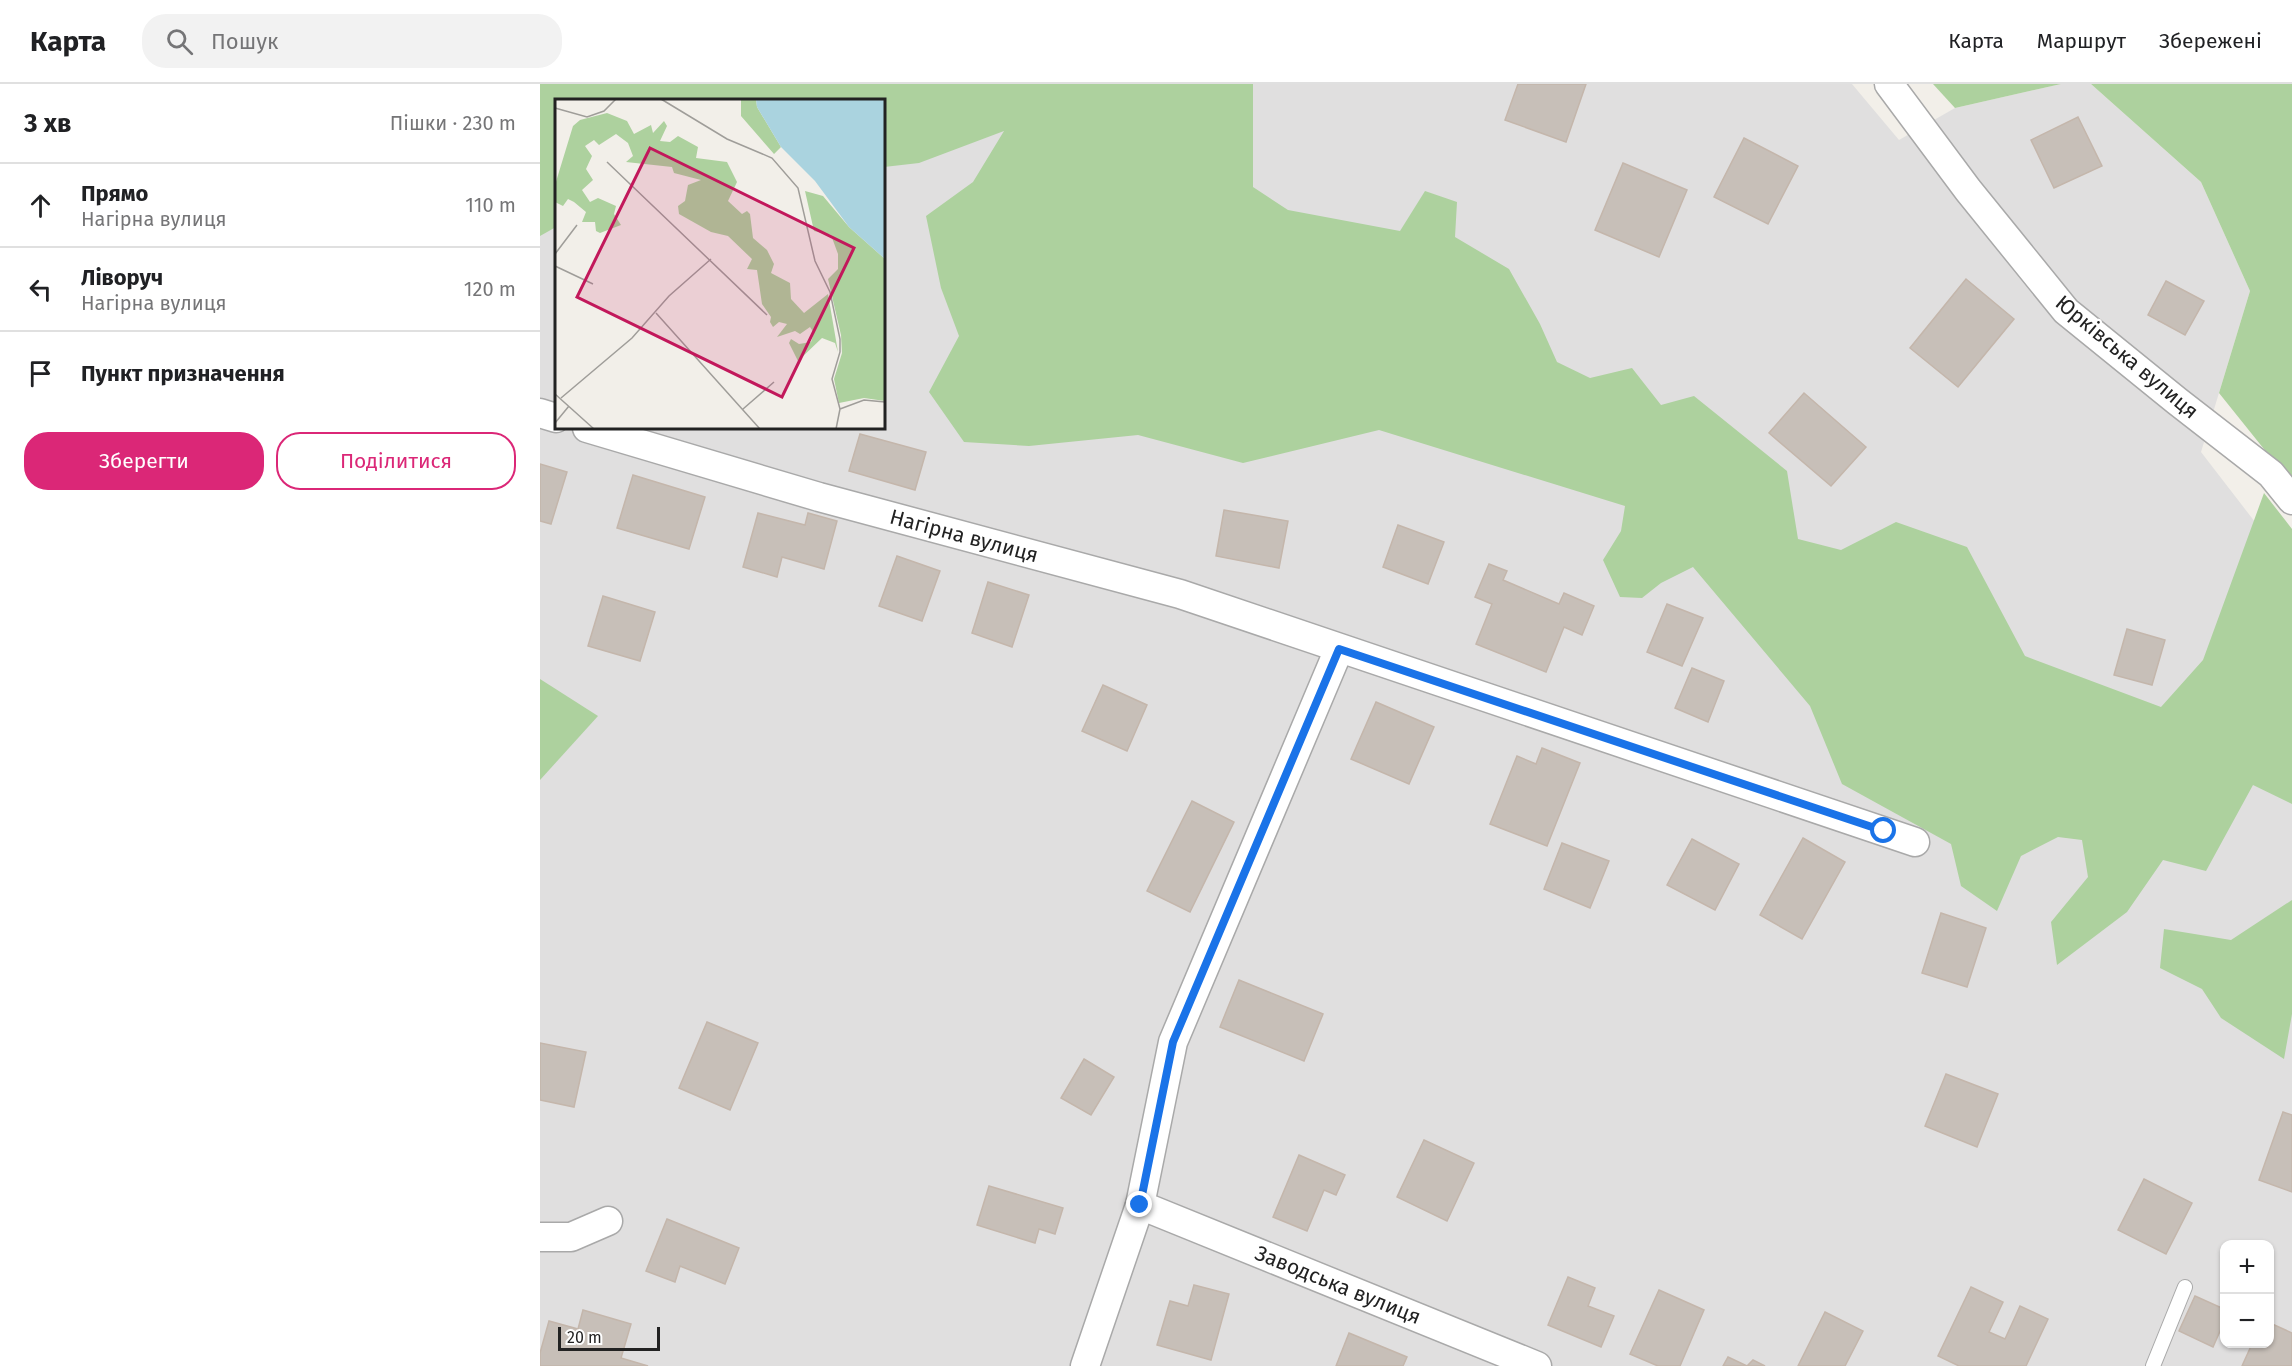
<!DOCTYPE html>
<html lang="uk">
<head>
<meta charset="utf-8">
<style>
	:root { --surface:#fff; --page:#f2f2f2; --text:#202124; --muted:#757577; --line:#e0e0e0; --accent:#db2777 }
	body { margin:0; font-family:"Fira Sans",sans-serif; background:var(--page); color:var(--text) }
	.controls { position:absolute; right:18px; bottom:18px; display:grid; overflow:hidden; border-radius:12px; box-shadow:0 2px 4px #0004 }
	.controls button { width:54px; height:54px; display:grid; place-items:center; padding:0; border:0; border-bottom:2px solid var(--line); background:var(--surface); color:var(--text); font:30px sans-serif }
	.scale { position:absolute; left:18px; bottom:15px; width:102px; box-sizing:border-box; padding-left:6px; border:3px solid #222; border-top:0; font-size:16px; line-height:21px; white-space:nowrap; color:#222; -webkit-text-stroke:4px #fff; paint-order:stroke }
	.stop { position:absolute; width:18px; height:18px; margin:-14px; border:4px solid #1a73e8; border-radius:50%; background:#fff }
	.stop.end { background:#1a73e8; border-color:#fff; box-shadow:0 2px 6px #0008 }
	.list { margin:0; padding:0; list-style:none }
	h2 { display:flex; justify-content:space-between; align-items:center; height:78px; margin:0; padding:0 24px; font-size:26px }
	h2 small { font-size:20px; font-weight:400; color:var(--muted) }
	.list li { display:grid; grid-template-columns:39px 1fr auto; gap:18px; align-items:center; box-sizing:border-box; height:84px; padding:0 24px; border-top:2px solid var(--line) }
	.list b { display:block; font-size:22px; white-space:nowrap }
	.list p { margin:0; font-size:20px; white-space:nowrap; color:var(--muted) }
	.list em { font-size:20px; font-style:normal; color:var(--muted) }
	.actions { display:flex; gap:12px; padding:18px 24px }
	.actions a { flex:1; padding:14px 0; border:2px solid var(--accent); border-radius:24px; text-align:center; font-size:21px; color:var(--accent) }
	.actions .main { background:var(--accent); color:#fff }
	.icon { flex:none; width:33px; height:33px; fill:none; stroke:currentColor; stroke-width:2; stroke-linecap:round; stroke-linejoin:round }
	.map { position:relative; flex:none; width:1752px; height:1282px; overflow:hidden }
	header { display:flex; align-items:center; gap:36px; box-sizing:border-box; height:84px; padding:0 30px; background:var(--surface); border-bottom:2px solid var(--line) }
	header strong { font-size:28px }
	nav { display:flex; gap:33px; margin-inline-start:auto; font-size:21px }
	.search { width:420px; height:54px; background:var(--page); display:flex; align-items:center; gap:15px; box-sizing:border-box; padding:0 21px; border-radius:24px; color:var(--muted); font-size:22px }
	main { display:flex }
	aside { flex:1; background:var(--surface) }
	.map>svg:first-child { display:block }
</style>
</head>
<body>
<header>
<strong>Карта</strong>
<div class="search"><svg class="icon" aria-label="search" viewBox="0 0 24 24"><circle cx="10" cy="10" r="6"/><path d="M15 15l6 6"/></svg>Пошук</div>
<nav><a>Карта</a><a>Маршрут</a><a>Збережені</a></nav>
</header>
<main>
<aside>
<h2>3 хв<small>Пішки · 230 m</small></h2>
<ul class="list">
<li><svg class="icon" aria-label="ahead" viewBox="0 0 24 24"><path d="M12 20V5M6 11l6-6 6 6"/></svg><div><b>Прямо</b><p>Нагірна вулиця</p></div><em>110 m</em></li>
<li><svg class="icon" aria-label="left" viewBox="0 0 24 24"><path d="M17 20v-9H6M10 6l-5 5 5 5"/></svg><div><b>Ліворуч</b><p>Нагірна вулиця</p></div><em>120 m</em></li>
<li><svg class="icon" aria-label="arrive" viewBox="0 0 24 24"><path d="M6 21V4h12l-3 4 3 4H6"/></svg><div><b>Пункт призначення</b></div></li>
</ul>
<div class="actions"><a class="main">Зберегти</a><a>Поділитися</a></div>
</aside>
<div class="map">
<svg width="1752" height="1282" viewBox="0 0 1752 1282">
	<rect width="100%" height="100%" fill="#f2efe9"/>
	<path fill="#e0dfdf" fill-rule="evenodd" d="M 0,0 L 1312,0 L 1359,56 L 1415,24 L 1521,0 L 1551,0 L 1661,98 L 1710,207 L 1661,368 L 1752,486 L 1752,1282 L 0,1282 ZM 16,16 L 344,16 L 344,344 L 16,344 ZM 1684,1160 L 1730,1160 L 1730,1260 L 1684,1260 Z"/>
	<g fill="#add19e">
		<path d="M 0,0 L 713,0 L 713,103 L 748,126 L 860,147 L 885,107 L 917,118 L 915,153 L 969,185 L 1000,240 L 1017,278 L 1050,294 L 1092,284 L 1121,321 L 1154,312 L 1247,387 L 1258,455 L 1301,466 L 1356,438 L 1427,463 L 1485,572 L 1621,623 L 1663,576 L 1724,409 L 1752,445 L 1752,720 L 1713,701 L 1666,787 L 1623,776 L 1587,828 L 1517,881 L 1511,838 L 1548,793 L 1542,756 L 1518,753 L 1481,772 L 1457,827 L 1421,802 L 1411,760 L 1302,700 L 1270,622 L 1153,483 L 1121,499 L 1102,514 L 1080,513 L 1063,476 L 1081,447 L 1085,422 L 839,346 L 703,379 L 598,351 L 489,362 L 424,358 L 389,308 L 419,252 L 401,204 L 386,132 L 433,98 L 464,47 L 379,79 L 344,83 L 344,16 L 16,16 L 16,143 L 0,152 Z"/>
		<path d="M 1393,0 L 1521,0 L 1415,24 Z"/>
		<path d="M 1551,0 L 1752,0 L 1752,400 L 1679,309 L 1710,207 L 1661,98 Z"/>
		<path d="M 0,595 L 58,632 L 0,696 Z"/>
		<path d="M 1752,816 L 1752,930 L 1744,975 L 1681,934 L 1662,905 L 1620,884 L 1624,845 L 1691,856 Z"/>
	</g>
	<g fill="#c7bfb8" stroke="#c4b6ab" stroke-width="1.5">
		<path d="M 978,0 L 1046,0 L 1026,58 L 965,36 Z"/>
		<path d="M 1538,33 L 1562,82 L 1514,104 L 1491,56 Z"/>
		<path d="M 1204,54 L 1258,82 L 1228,140 L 1174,113 Z"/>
		<path d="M 1083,79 L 1147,106 L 1119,173 L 1055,146 Z"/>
		<path d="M 1426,195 L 1474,235 L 1418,303 L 1370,264 Z"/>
		<path d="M 1626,197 L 1664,217 L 1645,251 L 1608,231 Z"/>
		<path d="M 1264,309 L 1326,363 L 1291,402 L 1229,349 Z"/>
		<path d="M 320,350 L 386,368 L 375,406 L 309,387 Z"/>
		<path d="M 0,380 L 27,388 L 11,440 L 0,437 Z"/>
		<path d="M 93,391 L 165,413 L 149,465 L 77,444 Z"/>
		<path d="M 684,426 L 748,437 L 739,484 L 676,472 Z"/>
		<path d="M 218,429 L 265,441 L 268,429 L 297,437 L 284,485 L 242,473 L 237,493 L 203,483 Z"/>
		<path d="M 858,441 L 904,458 L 888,500 L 843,483 Z"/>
		<path d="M 357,472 L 400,487 L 382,537 L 339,522 Z"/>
		<path d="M 949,480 L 967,487 L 963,496 L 1019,520 L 1024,509 L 1054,522 L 1042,551 L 1024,543 L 1006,588 L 936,560 L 952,520 L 935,513 Z"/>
		<path d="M 448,498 L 489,511 L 472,563 L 432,549 Z"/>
		<path d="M 63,512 L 115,528 L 100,577 L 48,562 Z"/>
		<path d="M 1127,520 L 1163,534 L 1142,582 L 1107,568 Z"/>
		<path d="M 1587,545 L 1625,556 L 1612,601 L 1574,591 Z"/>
		<path d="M 1152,584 L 1184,597 L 1168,638 L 1135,624 Z"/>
		<path d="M 563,601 L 607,621 L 587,667 L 542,647 Z"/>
		<path d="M 836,618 L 894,643 L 869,700 L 811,675 Z"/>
		<path d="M 1002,664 L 1040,679 L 1007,762 L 950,740 L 977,672 L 996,680 Z"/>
		<path d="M 652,717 L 694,738 L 650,828 L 607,807 Z"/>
		<path d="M 1263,754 L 1305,778 L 1262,855 L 1220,831 Z"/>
		<path d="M 1152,755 L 1199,780 L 1175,826 L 1127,801 Z"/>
		<path d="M 1022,759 L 1069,777 L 1050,824 L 1004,805 Z"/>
		<path d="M 1401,829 L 1446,844 L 1427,903 L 1382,889 Z"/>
		<path d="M 699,896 L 783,930 L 764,977 L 680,943 Z"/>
		<path d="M 167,938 L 218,959 L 190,1026 L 139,1004 Z"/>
		<path d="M 0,959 L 46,968 L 34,1023 L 0,1016 Z"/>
		<path d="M 544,975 L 574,993 L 551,1031 L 521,1014 Z"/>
		<path d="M 1406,990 L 1458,1010 L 1437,1063 L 1385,1042 Z"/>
		<path d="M 1743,1028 L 1752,1031 L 1752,1108 L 1719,1096 Z"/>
		<path d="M 884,1056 L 934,1079 L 907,1137 L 857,1113 Z"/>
		<path d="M 759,1071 L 805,1091 L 796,1111 L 784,1106 L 767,1147 L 733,1133 Z"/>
		<path d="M 1604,1095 L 1652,1119 L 1626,1170 L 1578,1146 Z"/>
		<path d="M 449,1102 L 523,1124 L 515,1150 L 499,1145 L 495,1159 L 437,1141 Z"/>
		<path d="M 127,1135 L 199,1164 L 185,1200 L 140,1182 L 135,1198 L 106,1187 Z"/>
		<path d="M 1028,1193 L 1055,1204 L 1048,1222 L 1074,1232 L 1061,1263 L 1008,1241 Z"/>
		<path d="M 654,1201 L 689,1210 L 671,1276 L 617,1261 L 630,1217 L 648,1222 Z"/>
		<path d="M 1431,1203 L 1463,1218 L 1449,1248 L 1465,1255 L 1480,1222 L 1508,1235 L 1486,1282 L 1419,1282 L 1398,1272 Z"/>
		<path d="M 1119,1206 L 1164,1226 L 1140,1282 L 1118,1282 L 1090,1270 Z"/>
		<path d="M 1655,1212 L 1684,1225 L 1684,1238 L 1673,1263 L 1639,1247 Z"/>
		<path d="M 43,1226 L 91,1240 L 81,1274 L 108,1282 L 0,1282 L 0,1269 L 9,1237 L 38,1245 Z"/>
		<path d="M 1285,1228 L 1323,1247 L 1305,1282 L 1258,1282 Z"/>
		<path d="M 1730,1239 L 1752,1249 L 1752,1282 L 1702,1282 L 1712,1260 L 1730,1260 Z"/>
		<path d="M 809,1249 L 867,1273 L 863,1282 L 796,1282 Z"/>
		<path d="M 1188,1273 L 1207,1282 L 1183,1282 Z"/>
		<path d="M 1213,1276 L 1225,1282 L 1207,1282 Z"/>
	</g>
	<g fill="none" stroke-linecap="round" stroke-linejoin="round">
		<g stroke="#a9a9a9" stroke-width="16">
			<path id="service" d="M 1613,1282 L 1645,1203"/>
		</g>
		<g stroke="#a9a9a9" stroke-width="31">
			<g id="minor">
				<path d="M 1349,0 L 1428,106 L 1526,227 L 1637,317 L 1731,390 L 1752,416"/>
				<path d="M 0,329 L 16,334"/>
				<path d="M 47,344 L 279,413 L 640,510 L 1375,758"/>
				<path d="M 600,1121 L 997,1282"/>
				<path d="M 0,1153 L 31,1153 L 68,1137"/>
				<path d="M 545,1282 L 600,1121 L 633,958 L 799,565"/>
			</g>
		</g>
		<use href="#service" stroke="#fff" stroke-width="14"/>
		<use href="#minor" stroke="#fff" stroke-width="28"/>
	</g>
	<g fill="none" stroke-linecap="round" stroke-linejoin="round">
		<path stroke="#1a73e8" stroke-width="8" d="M 600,1121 L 633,958 L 799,565 L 1344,747"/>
	</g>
	<g text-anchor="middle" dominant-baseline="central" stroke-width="4.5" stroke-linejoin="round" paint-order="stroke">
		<g font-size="21" fill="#222" stroke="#fff">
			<text transform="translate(1587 273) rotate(40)">Юрківська вулиця</text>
			<text transform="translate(424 452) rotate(15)">Нагірна вулиця</text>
			<text transform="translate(798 1201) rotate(22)">Заводська вулиця</text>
		</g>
	</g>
	<g transform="translate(15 15)">
		<rect width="330" height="330" fill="#f2efe9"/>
		<path d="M 186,0 L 201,0 L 202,8 L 226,48 L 219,55 L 186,17 ZM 52,14 L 72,22 L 79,35 L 96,26 L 98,34 L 109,22 L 112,27 L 105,42 L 115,43 L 123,37 L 143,48 L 141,59 L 172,63 L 182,83 L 173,102 L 187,115 L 192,112 L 195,115 L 198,139 L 212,151 L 219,165 L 216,174 L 235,184 L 236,200 L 249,214 L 273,195 L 283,253 L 280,244 L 267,239 L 243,262 L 234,244 L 236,240 L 244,245 L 256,243 L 259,234 L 255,228 L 245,235 L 240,232 L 222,238 L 232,225 L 224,223 L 218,228 L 215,223 L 216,218 L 207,205 L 202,171 L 192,170 L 197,160 L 173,137 L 156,133 L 124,115 L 123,107 L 130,102 L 133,86 L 146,81 L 119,74 L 117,68 L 71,63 L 78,57 L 73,44 L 61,35 L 44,46 L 39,41 L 30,47 L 37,57 L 31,70 L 38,81 L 27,91 L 35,103 L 43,99 L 61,107 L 59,115 L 66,126 L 45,134 L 41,132 L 40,123 L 27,123 L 31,113 L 19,103 L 13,100 L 8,107 L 0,103 L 0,86 L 18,27 L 25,21 ZM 250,92 L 268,97 L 294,128 L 330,160 L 330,302 L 309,299 L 284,304 L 279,280 L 287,254 L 286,236 L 273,180 L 283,170 L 283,155 L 276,136 L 259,132 Z" fill="#add19e"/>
		<path d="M 201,0 L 330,0 L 330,160 L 294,128 L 260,82 L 226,48 L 202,8 Z" fill="#aad3df"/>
		<path fill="none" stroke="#9f9d99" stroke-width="1.5" d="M 106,0 L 172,40 L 217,59 L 243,89 L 260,162 L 275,193 L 285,240 L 285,253 L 277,280 L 285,310M 0,9 L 32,18 L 49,12 L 61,0M 52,63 L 212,216M 0,155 L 22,126M 0,167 L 38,185M 101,214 L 205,330M 0,295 L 39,330M 6,299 L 77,239 L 114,197 L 156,160M 188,310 L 219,283M 285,310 L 309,301 L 330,303M 0,324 L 14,307M 281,330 L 285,310"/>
		<path fill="#c2185b" fill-opacity="0.15" stroke="#c2185b" stroke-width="3" d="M 95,49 L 299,149 L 227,298 L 22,198 Z"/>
		<rect width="330" height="330" fill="none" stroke="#222" stroke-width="3"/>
	</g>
</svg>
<div class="controls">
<button>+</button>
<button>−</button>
</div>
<div class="scale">20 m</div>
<div class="stop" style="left:1344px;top:747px"></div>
<div class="stop end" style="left:600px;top:1121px"></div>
</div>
</main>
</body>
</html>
